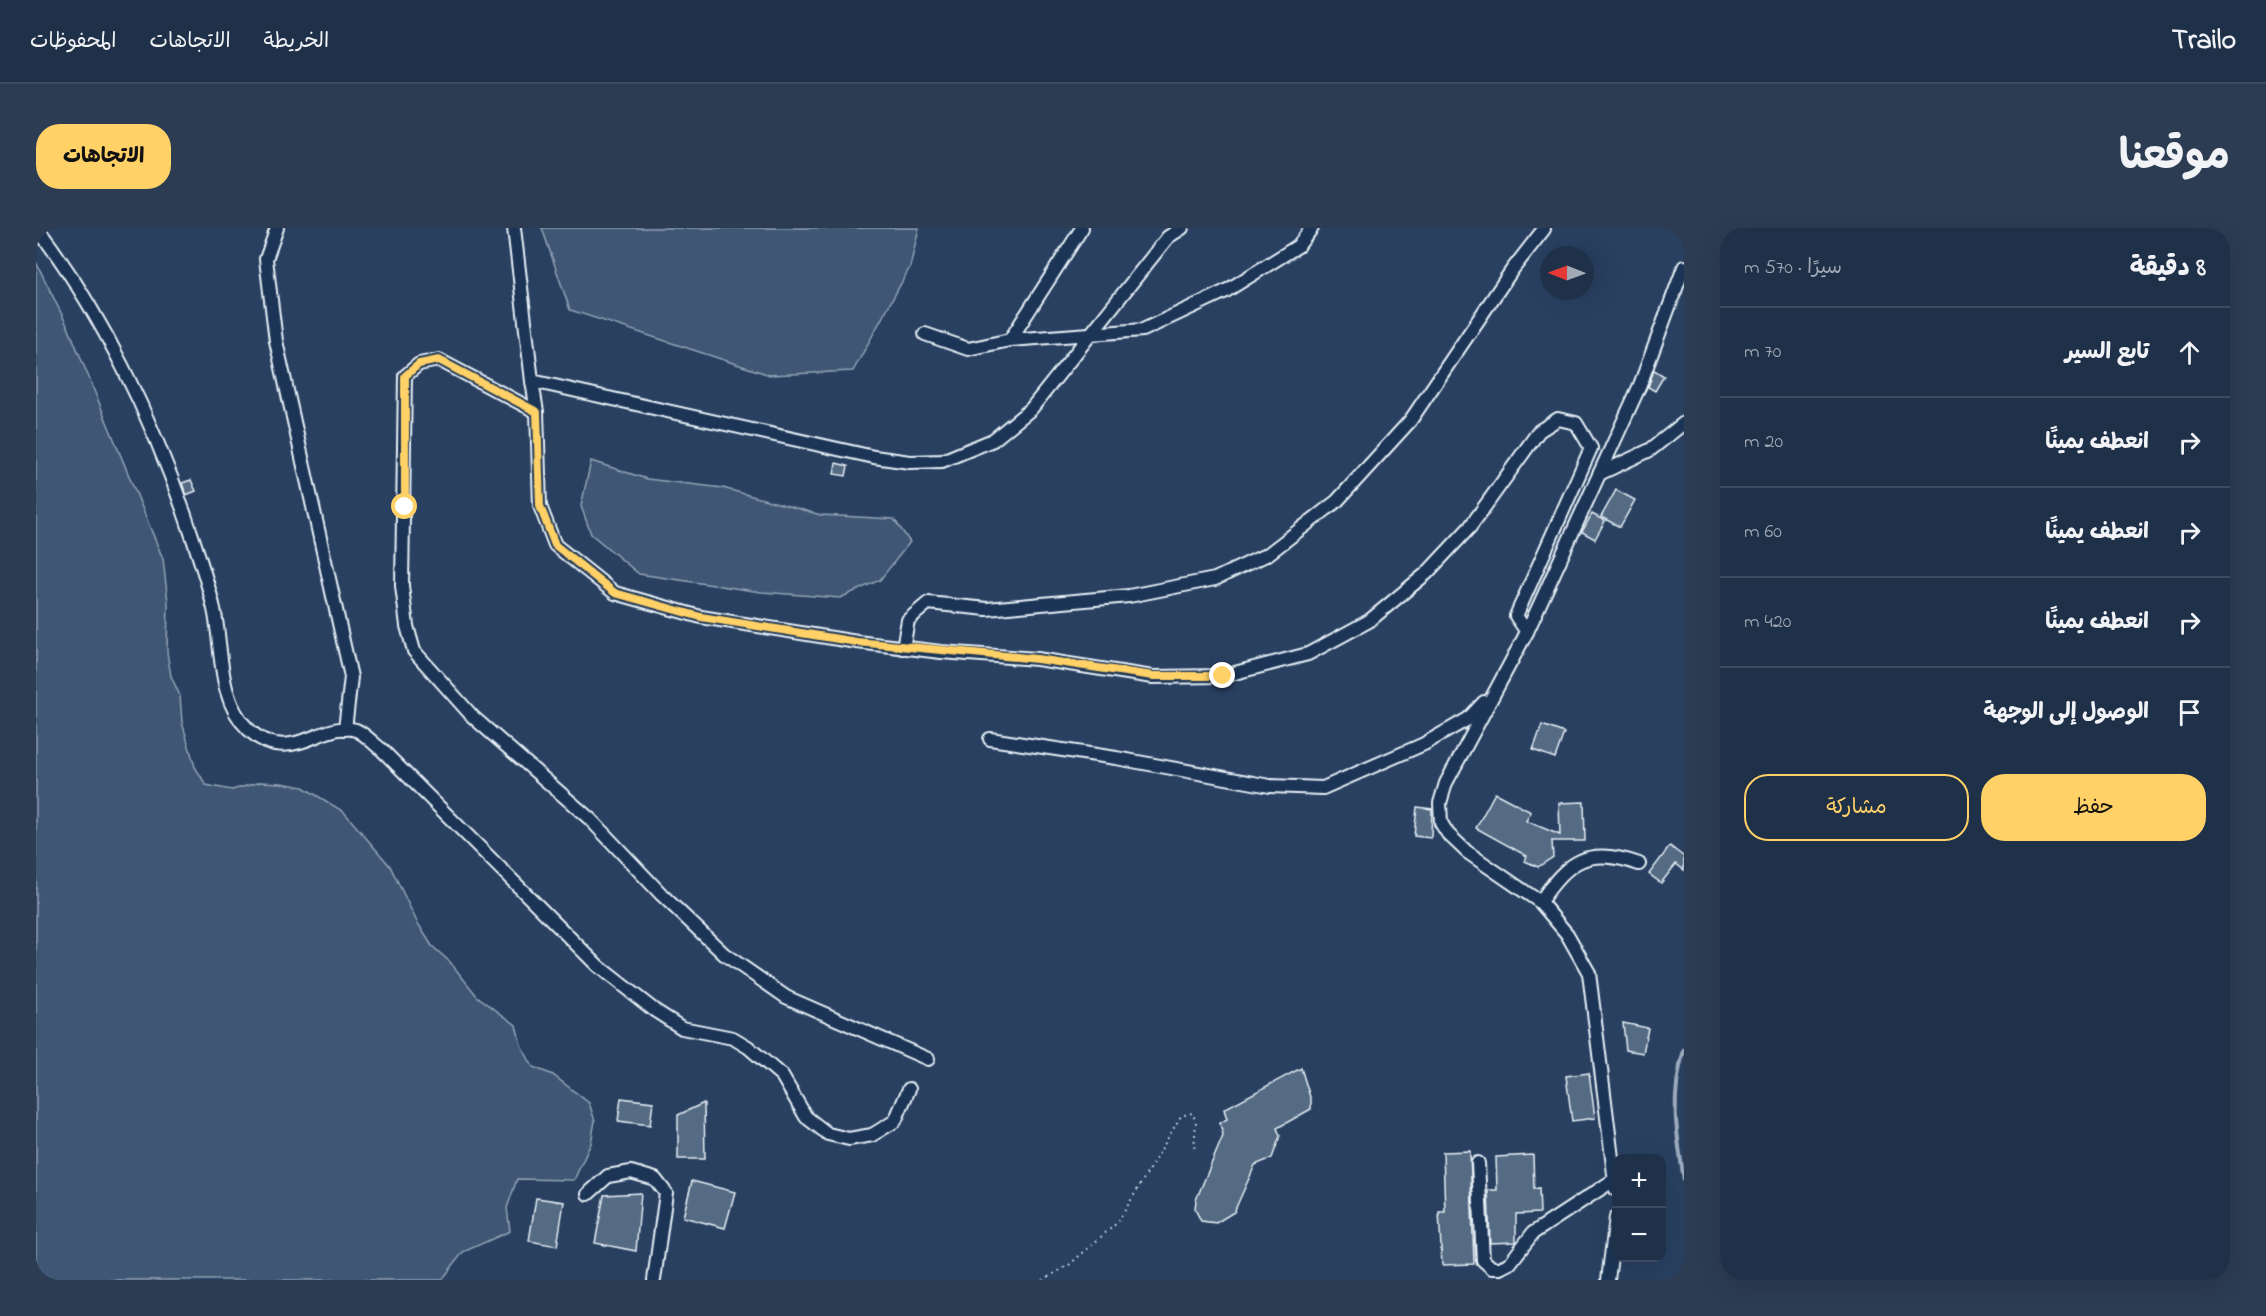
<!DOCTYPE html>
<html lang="ar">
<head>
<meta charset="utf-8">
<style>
	:root { --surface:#1f3049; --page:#2c3c53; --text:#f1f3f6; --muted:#a1a9b4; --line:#3c4b61; --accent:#ffd166 }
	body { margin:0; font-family:"Indie Flower","Playpen Sans Arabic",sans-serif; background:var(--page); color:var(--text); direction:rtl }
	.controls { position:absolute; right:18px; bottom:18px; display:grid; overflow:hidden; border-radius:12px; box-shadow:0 6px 24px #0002 }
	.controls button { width:54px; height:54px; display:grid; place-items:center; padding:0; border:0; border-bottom:2px solid var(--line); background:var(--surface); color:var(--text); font:30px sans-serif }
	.compass { position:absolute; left:1504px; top:18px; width:54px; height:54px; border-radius:50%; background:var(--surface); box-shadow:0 6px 24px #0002; rotate:271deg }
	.stop { position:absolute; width:18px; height:18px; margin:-14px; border:4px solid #ffd166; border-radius:50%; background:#fff }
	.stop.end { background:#ffd166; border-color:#fff; box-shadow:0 2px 6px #0008 }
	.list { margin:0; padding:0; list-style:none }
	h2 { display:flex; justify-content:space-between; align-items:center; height:78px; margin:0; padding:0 24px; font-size:26px }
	h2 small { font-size:20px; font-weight:400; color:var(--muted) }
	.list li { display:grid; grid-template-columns:39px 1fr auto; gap:18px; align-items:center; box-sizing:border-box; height:90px; padding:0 24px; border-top:2px solid var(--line) }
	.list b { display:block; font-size:22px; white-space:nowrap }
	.list em { font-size:20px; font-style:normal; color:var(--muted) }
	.actions { display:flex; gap:12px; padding:18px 24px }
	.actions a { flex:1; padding:14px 0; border:2px solid var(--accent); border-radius:24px; text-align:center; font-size:21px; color:var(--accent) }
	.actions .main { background:var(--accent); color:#111 }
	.icon { flex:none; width:33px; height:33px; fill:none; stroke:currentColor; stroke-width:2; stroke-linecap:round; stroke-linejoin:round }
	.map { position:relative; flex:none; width:1648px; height:1052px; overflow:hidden; direction:ltr; border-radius:24px }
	header { display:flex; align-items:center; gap:36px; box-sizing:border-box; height:84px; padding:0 30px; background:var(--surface); border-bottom:2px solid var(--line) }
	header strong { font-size:28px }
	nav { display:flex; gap:33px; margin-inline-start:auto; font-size:21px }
	.intro { display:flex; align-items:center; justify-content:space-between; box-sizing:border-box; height:144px; padding:0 36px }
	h1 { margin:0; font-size:42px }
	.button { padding:15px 27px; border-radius:24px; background:var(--accent); color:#111; font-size:21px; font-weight:700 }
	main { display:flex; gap:36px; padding:0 36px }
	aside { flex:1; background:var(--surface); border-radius:24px; box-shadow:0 6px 24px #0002 }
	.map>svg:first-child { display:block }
</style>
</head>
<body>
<header>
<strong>Trailo</strong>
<nav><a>الخريطة</a><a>الاتجاهات</a><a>المحفوظات</a></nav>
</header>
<div class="intro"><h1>موقعنا</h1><a class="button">الاتجاهات</a></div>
<main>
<aside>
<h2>8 دقيقة<small>سيرًا · 570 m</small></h2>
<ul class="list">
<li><svg class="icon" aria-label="ahead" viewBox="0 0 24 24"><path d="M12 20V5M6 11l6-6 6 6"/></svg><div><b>تابع السير</b></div><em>70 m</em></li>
<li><svg class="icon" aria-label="right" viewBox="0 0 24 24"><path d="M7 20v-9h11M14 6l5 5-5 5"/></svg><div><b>انعطف يمينًا</b></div><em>20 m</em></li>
<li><svg class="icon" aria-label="right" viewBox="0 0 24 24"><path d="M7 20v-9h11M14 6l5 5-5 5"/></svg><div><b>انعطف يمينًا</b></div><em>60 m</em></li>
<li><svg class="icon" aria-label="right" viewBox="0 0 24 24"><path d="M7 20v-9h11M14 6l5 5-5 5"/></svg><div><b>انعطف يمينًا</b></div><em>420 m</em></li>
<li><svg class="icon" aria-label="arrive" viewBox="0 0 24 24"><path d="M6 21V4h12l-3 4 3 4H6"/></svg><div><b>الوصول إلى الوجهة</b></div></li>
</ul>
<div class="actions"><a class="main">حفظ</a><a>مشاركة</a></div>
</aside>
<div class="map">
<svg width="1648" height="1052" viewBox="0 0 1648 1052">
	<rect width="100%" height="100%" fill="#294061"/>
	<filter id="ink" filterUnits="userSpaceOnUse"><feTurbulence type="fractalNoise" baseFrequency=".0167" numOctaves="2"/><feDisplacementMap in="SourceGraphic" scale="12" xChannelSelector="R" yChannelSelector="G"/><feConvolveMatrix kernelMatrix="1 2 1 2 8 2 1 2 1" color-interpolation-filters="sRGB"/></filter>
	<g filter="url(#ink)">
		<g fill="#415774" stroke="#94a4b6" stroke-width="1.5">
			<path d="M 506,0 L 883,0 L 874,39 L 817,143 L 734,147 L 534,82 Z"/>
			<path d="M 0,34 L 33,101 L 127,331 L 132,374 L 131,424 L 135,448 L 144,468 L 146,494 L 159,539 L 170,557 L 196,562 L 224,554 L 245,555 L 267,559 L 308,584 L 354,638 L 381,694 L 396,718 L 414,734 L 441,768 L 480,797 L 485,817 L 497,839 L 517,847 L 553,875 L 559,893 L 555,915 L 538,952 L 481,951 L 471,980 L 474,1003 L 427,1024 L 406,1052 L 0,1052 Z"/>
			<path d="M 555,233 L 611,251 L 687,260 L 785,287 L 858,291 L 874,314 L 844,352 L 804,370 L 725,364 L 603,346 L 555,306 L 545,278 Z"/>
		</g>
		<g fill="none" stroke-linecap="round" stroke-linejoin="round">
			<path stroke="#9dabbd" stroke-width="4" d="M 1648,822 C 1634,870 1640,903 1648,952"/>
		</g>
		<g fill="#556a83" stroke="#e8f1f8" stroke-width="1.5">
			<path d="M 1618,142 L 1628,148 L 1619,163 L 1612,159 Z"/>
			<path d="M 800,235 L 812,238 L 810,248 L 798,246 Z"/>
			<path d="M 155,252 L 160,263 L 150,267 L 146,255 Z"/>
			<path d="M 1580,262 L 1599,272 L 1584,299 L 1565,289 Z"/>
			<path d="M 1556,286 L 1569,293 L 1559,311 L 1546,304 Z"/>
			<path d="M 1506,497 L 1528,505 L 1519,530 L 1497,522 Z"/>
			<path d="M 1459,565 L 1495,584 L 1490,593 L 1524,607 L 1523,575 L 1548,574 L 1549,613 L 1516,613 L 1517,629 L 1502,639 L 1489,633 L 1491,628 L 1440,600 Z"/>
			<path d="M 1381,579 L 1396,581 L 1395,610 L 1378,608 Z"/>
			<path d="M 1634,618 L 1648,629 L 1648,642 L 1640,636 L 1625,655 L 1613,646 Z"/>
			<path d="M 1587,795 L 1612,800 L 1607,825 L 1590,822 Z"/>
			<path d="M 1265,840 L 1275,872 L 1275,881 L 1241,900 L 1244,908 L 1236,930 L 1219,937 L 1198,984 L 1180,995 L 1165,993 L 1159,981 L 1160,972 L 1187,908 L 1184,895 L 1191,891 L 1188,881 Z"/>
			<path d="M 1553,845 L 1559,890 L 1536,893 L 1530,848 Z"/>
			<path d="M 585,870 L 617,874 L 614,897 L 582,893 Z"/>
			<path d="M 668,875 L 669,931 L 642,931 L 642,887 Z"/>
			<path d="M 1434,923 L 1438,1036 L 1406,1037 L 1403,984 L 1409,984 L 1407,924 Z"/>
			<path d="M 1497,927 L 1498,961 L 1503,960 L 1504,985 L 1480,986 L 1480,1014 L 1454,1015 L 1452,962 L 1461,962 L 1460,929 Z"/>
			<path d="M 656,953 L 699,964 L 689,1000 L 647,989 Z"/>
			<path d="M 605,965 L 600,1023 L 559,1015 L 568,967 Z"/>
			<path d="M 500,970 L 528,974 L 521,1018 L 493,1013 Z"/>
		</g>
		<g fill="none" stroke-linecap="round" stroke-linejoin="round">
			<g stroke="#e8f1f8" stroke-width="16">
				<g id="street">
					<path d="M 1,0 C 65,83 116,191 150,290 C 160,320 171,350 178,381 C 187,421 181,471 212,501 C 253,541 287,491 320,502 C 328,505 338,516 345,521 L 562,738 L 618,782 L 646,800 L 697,810 L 712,819 L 746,848 L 770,889 L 792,906 L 813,911 L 836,907 L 859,893 L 873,861"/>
					<path d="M 241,0 L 230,31 L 240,113 L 315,449 L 309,501"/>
					<path d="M 478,0 L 496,153 L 838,229 L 874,234 L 906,233 L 957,212 L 995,181 L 1132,9 L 1146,0"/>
					<path d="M 1046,0 L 974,112 L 1107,102 L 1190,63 L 1262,18 L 1276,0"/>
					<path d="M 889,106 L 932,121 L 974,112"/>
					<path d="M 496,153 L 501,184 L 504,278 L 519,317 L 579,365 L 665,389 L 821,414 L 905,424 L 1001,431 L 1117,449 L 1187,448 L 1272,426 L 1333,393 L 1391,345 L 1434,299 L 1503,203 L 1522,191 L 1540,195 L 1555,220 L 1480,388 L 1491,404"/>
					<path d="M 501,184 L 403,132 L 383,136 L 369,148 L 366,358 L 371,398 L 378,423 L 437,489 L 554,591 L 626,667 L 688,726 L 750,769 L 892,831"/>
					<path d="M 1563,246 L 1614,222 L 1648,195"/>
					<path d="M 867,420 L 872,392 L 892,375 L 951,381 L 1093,368 L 1179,351 L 1232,326 L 1301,273 L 1374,193 L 1476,42 L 1508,1"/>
					<path d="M 954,511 L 1080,530 L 1234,558 L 1287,560 L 1388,516 L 1432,491 L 1448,474"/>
					<path d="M 1504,674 C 1532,632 1553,618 1603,636"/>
					<path d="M 1442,935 L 1447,1032 L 1456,1040 L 1464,1040 L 1474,1035 L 1497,1005 L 1578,952"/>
					<path d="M 1580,962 L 1553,745 L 1531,706 L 1504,674 L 1431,624 L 1412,606 L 1405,595 L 1404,575 L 1410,555 L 1491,404 L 1604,157 L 1648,39"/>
					<path d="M 552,966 L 572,948 L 595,944 L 619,951 L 630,965 L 618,1052"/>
					<path d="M 1572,1052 L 1580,989"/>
				</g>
			</g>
			<path stroke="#e8f1f8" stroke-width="2" stroke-dasharray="1.5 4.5" stroke-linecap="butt" d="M 1007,1052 L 1033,1037 L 1082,994 L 1145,888 L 1156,885 L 1160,893 L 1158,922"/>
			<use href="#street" stroke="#1d3557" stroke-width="12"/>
		</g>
	</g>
	<g fill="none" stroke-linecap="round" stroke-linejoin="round" filter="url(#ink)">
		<path stroke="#ffd166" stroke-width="8" d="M 369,279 L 369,148 L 383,136 L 403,132 L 501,184 L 504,278 L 519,317 L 579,365 L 665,389 L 821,414 L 1001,431 L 1117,448 L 1187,448"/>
	</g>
</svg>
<div class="controls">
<button>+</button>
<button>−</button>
</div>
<svg class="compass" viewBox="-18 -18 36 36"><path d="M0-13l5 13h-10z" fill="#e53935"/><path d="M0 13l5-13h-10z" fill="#a1a9b4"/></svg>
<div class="stop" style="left:369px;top:279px"></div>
<div class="stop end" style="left:1187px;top:448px"></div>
</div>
</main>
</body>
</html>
